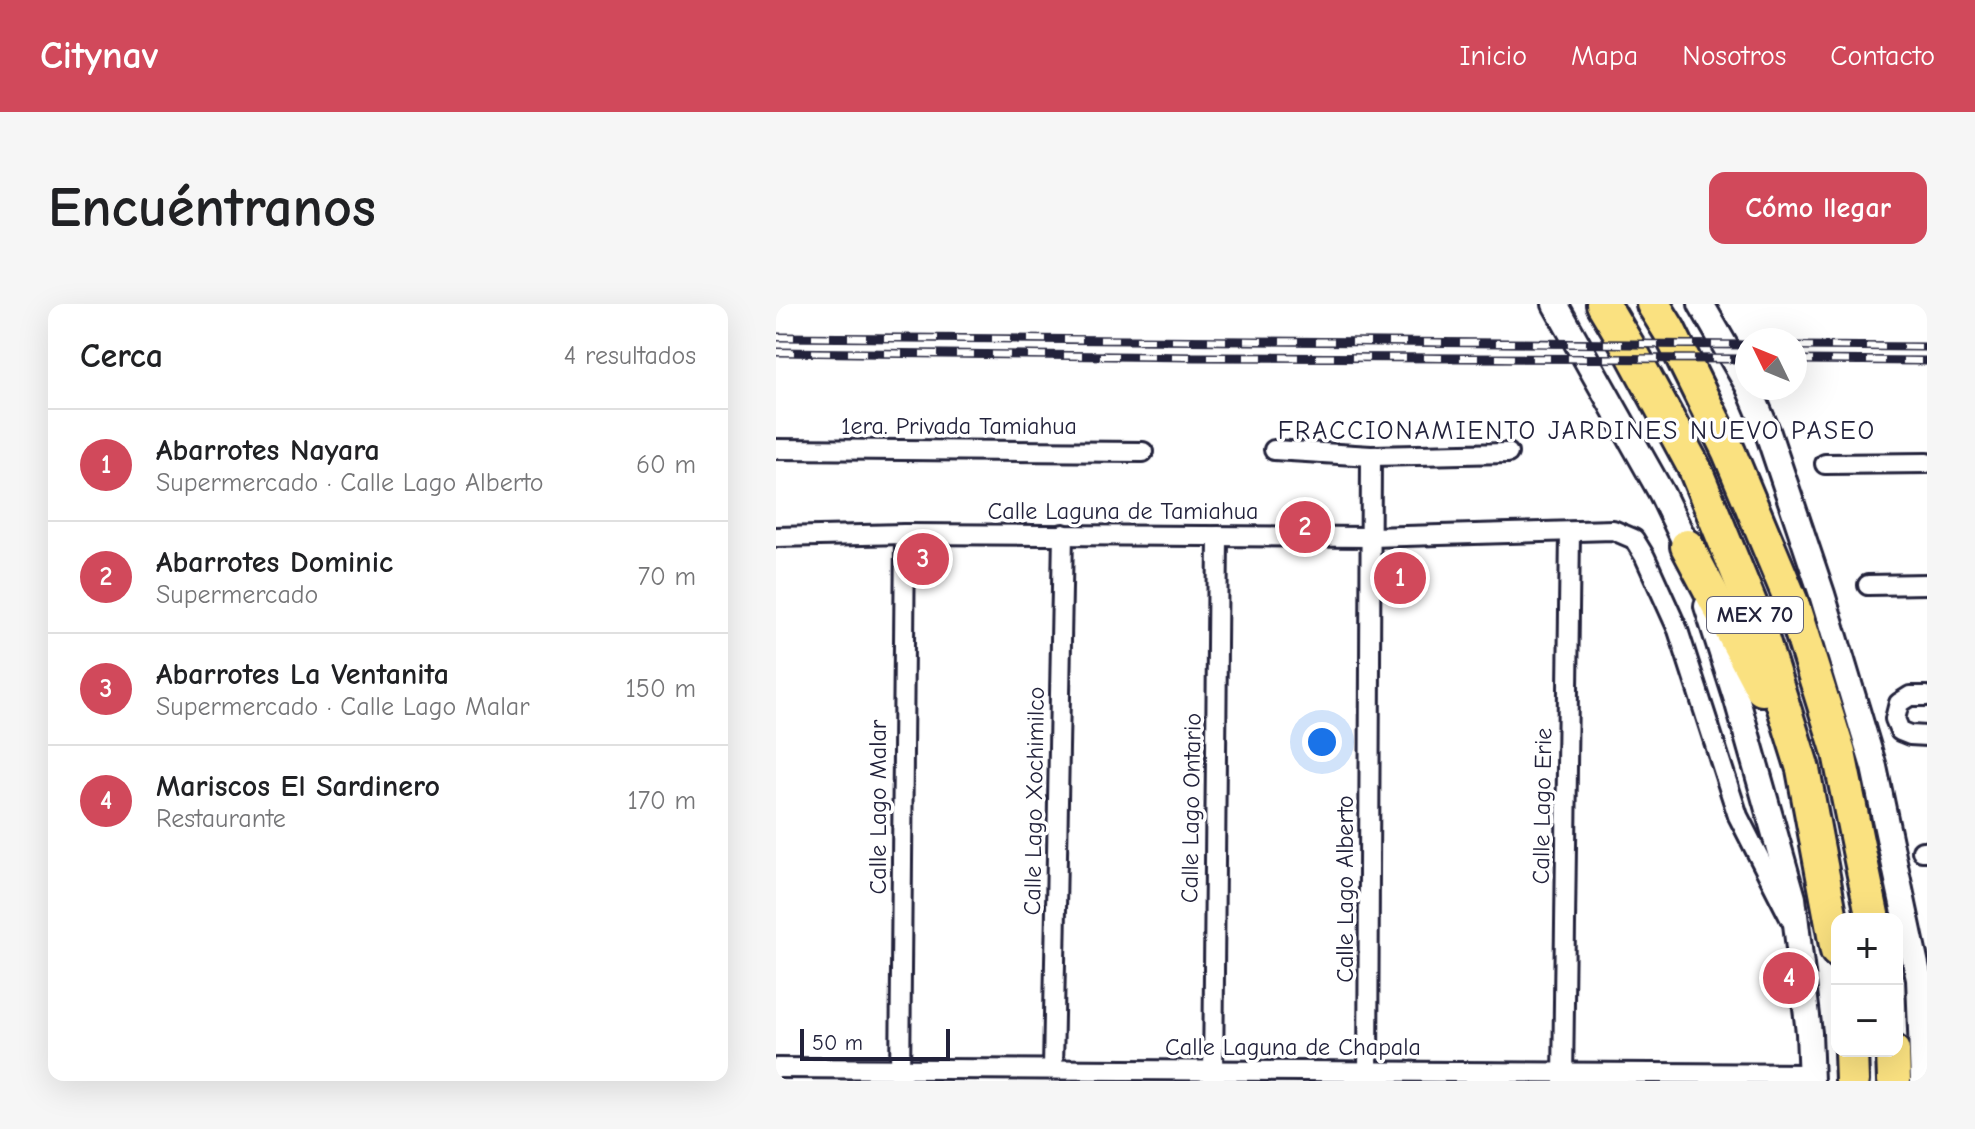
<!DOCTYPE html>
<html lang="es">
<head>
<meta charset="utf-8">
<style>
	:root { --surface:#fff; --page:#f6f6f6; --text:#202124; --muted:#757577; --line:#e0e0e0; --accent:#d1495b }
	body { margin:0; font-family:"Comic Neue",sans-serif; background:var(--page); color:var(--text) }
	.controls { position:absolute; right:24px; bottom:24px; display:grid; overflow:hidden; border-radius:16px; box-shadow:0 8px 32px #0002 }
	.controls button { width:72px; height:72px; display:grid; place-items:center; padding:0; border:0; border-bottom:2px solid var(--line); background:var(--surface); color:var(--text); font:40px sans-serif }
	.compass { position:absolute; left:959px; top:24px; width:72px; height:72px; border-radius:50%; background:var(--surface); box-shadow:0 8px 32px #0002; rotate:313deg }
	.scale { position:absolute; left:24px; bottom:20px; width:150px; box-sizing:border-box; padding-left:8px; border:4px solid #22223b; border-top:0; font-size:22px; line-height:28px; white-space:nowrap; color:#22223b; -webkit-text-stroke:6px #fff; paint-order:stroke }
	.you { position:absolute; left:546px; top:438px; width:28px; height:28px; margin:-20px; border:6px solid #fff; border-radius:50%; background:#1a73e8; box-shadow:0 0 0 12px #1a73e833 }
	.badge { display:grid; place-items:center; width:52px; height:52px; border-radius:50%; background:var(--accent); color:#fff; font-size:26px; font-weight:700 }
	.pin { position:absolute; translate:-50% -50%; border:4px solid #fff; box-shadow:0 2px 8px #0006 }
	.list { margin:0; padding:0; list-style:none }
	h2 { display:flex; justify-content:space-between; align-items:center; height:104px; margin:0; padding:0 32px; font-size:34px }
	h2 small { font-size:26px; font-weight:400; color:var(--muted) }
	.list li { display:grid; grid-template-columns:52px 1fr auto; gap:24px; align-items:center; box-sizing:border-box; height:112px; padding:0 32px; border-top:2px solid var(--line) }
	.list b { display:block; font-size:30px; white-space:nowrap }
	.list p { margin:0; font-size:26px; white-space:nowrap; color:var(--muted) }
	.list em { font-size:26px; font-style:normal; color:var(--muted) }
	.map { position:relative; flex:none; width:1151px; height:777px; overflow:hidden; border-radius:16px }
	header { display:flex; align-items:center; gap:48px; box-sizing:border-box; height:112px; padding:0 40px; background:var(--accent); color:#fff }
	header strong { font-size:38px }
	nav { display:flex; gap:44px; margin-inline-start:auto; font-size:28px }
	.intro { display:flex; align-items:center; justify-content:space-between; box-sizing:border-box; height:192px; padding:0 48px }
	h1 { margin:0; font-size:56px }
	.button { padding:20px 36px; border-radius:16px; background:var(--accent); color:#fff; font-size:28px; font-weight:700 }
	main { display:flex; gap:48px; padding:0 48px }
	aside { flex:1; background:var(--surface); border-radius:16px; box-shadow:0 8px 32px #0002 }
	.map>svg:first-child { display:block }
</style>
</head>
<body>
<header>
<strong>Citynav</strong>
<nav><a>Inicio</a><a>Mapa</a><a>Nosotros</a><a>Contacto</a></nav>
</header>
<div class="intro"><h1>Encuéntranos</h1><a class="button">Cómo llegar</a></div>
<main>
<aside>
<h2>Cerca<small>4 resultados</small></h2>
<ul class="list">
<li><span class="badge">1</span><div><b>Abarrotes Nayara</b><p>Supermercado · Calle Lago Alberto</p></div><em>60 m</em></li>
<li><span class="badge">2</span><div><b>Abarrotes Dominic</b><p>Supermercado</p></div><em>70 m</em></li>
<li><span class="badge">3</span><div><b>Abarrotes La Ventanita</b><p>Supermercado · Calle Lago Malar</p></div><em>150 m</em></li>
<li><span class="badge">4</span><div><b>Mariscos El Sardinero</b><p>Restaurante</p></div><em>170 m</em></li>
</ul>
</aside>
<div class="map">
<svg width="1151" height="777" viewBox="0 0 1151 777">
	<rect width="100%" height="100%" fill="#fff"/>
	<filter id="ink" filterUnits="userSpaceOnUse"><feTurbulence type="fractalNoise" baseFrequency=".0125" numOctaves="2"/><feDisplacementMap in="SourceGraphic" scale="16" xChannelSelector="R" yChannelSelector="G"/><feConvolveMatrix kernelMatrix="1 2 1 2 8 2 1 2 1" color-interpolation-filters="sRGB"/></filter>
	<g filter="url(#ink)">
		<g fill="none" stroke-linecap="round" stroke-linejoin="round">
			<g stroke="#22223b" stroke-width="24">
				<g id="minor">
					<path d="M 0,145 L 367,148"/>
					<path d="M 498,146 L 595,152 L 732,149"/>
					<path d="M 1049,160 L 1151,159"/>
					<path d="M 0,233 L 129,230 L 595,233 L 837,226 L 858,235 L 869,253 L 902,326 L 962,512 L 1015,616"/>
					<path d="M 1092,281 L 1151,280"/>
					<path d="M 1151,392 L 1134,392 L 1123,399 L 1119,415 L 1124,427 L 1134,431 L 1151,432"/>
					<path d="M 1146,547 L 1151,547"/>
					<path d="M 0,764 L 1035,770"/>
					<path d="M 277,765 L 287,230"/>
					<path d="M 124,775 L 129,230"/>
					<path d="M 437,777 L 442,232"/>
					<path d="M 592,777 L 595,152"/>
					<path d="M 787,777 L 794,228"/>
				</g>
			</g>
			<g stroke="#22223b" stroke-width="30">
				<g id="secondary">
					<path d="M 779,0 L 886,190 L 911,242 L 915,255"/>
					<path d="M 925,0 L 971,80"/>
					<path d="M 973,84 L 992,129 L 1046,290 L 1098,463 L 1143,675 L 1147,777"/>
					<path d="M 931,302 L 961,396 L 1017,594 L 1033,729 L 1035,777"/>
				</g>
			</g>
			<g stroke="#22223b" stroke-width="38">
				<g id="motorway">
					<path d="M 827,0 L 855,47 L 919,165 L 979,311 L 1027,465 L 1061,647"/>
					<path d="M 877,0 L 893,26 L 953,148 L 1016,299 L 1063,449 L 1097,615"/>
					<path d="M 911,242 L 986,385"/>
					<path d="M 1075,747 L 1076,777"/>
					<path d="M 1117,747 L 1118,777"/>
				</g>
			</g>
			<use href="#minor" stroke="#fff" stroke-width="18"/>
			<use href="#secondary" stroke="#fff" stroke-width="24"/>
			<use href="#motorway" stroke="#fae180" stroke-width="32"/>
			<g stroke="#22223b" stroke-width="9">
				<g id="rail">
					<path d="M 0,33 L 971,41"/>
					<path d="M 1019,42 L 1151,43"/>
					<path d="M 0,48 L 418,53 L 971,55"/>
					<path d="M 1019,56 L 1151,57"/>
				</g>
			</g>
			<use href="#rail" stroke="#fff" stroke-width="6" stroke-dasharray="18" stroke-linecap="butt"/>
		</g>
	</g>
	<g text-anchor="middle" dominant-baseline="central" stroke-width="7" stroke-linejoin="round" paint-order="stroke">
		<rect fill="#fff" stroke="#646476" stroke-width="2" x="931" y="293" width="96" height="36" rx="6"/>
		<g font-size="22" font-weight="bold" fill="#22223b">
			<text x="979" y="311">MEX 70</text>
		</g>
		<g font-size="24" fill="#22223b" stroke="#fff">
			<text x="183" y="122">1era. Privada Tamiahua</text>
			<text x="347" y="207">Calle Laguna de Tamiahua</text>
			<text transform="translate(258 497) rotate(-89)">Calle Lago Xochimilco</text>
			<text transform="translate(766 502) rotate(-89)">Calle Lago Erie</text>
			<text transform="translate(102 503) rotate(-90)">Calle Lago Malar</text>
			<text transform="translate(415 504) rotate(-89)">Calle Lago Ontario</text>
			<text transform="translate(569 585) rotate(-90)">Calle Lago Alberto</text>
			<text x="517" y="743">Calle Laguna de Chapala</text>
		</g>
		<g font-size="26" letter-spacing="2" fill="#22223b" stroke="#fff">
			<text x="801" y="127">FRACCIONAMIENTO JARDINES NUEVO PASEO</text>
		</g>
	</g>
</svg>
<div class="controls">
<button>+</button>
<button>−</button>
</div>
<svg class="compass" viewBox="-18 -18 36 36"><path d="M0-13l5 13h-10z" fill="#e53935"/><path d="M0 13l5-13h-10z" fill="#757577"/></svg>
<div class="scale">50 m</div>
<div class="you"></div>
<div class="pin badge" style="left:624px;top:274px">1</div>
<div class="pin badge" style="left:529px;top:223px">2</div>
<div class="pin badge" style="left:147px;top:255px">3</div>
<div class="pin badge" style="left:1013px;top:674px">4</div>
</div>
</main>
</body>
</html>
